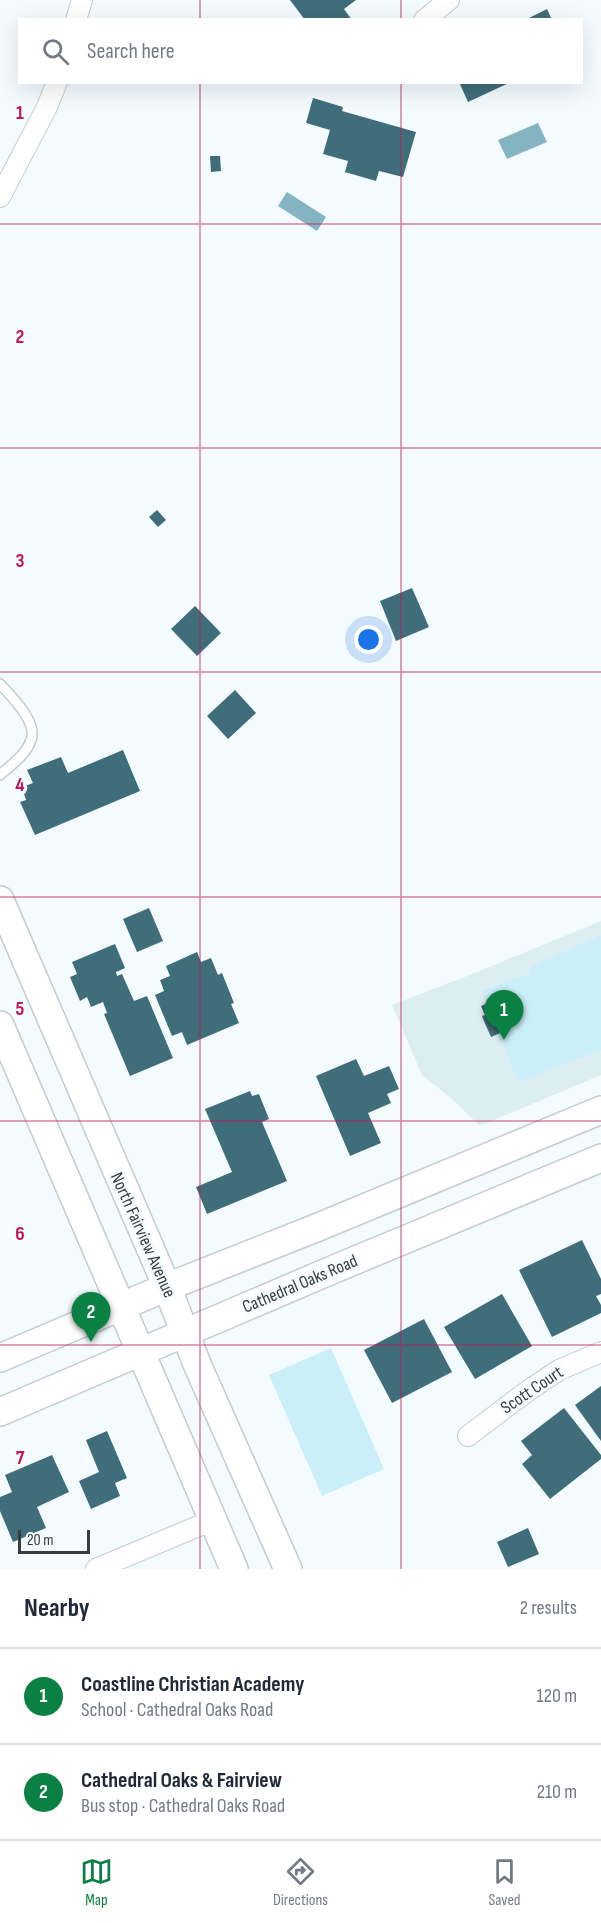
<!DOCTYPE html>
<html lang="en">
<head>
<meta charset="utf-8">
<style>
	:root { --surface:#fff; --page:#f2f2f3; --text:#1f2937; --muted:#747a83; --line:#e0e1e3; --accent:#0b8043 }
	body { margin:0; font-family:"Sofia Sans Condensed",sans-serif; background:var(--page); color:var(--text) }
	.scale { position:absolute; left:18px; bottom:15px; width:72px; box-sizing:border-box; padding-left:6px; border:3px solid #393c3d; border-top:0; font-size:16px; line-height:21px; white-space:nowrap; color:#393c3d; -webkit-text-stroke:4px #f3fbfe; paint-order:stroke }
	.you { position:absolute; left:369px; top:640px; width:21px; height:21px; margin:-15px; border:4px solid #fff; border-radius:50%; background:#1a73e8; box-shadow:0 0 0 9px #1a73e833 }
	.badge { display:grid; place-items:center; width:39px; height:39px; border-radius:50%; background:var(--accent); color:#fff; font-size:20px; font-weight:700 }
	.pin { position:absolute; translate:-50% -50px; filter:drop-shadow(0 2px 3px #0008) }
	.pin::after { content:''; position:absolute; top:32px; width:21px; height:18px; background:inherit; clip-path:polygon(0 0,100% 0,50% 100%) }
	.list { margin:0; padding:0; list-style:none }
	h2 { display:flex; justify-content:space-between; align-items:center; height:78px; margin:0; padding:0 24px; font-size:26px }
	h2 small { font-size:20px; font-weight:400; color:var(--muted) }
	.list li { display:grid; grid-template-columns:39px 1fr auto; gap:18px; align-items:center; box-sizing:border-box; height:96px; padding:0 24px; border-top:2px solid var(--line) }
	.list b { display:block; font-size:22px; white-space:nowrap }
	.list p { margin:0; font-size:20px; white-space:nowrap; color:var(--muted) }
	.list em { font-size:20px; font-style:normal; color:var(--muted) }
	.icon { flex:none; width:33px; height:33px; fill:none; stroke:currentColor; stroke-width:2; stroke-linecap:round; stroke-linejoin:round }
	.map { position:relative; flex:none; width:601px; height:1569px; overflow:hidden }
	.search { position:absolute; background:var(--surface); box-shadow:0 6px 24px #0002; left:18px; right:18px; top:18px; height:66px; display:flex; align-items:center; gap:15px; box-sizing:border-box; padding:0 21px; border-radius:0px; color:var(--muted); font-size:22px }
	.sheet { height:270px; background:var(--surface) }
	nav { display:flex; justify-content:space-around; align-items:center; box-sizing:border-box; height:84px; border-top:2px solid var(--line); background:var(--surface); font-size:16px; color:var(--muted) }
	nav a { display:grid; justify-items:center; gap:3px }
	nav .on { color:var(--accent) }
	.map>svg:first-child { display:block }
</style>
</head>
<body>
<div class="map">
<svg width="601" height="1569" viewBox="0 0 601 1569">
	<rect width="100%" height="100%" fill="#f3fbfe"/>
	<path fill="#ddeef2" d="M 601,921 L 601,1075 L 480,1126 L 452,1099 L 422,1075 L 392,1005 L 472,974 Z"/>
	<g fill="#cbeff9">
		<path d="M 601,935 L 601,1050 L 518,1082 L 482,991 L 530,973 L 530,967 Z"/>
		<path d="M 331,1348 L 384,1469 L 322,1496 L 269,1375 Z"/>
	</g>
	<g fill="#84b4c1">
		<path d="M 538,123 L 547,142 L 507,159 L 498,140 Z"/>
		<path d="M 287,192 L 326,217 L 317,231 L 278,206 Z"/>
	</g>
	<g fill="#3f6e7a">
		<path d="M 290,0 L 356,0 L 344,9 L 352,20 L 305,20 Z"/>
		<path d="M 547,9 L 552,20 L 525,20 Z"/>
		<path d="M 459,82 L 511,82 L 468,102 Z"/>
		<path d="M 313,98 L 343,107 L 342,111 L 416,132 L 403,177 L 379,171 L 376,181 L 345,172 L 348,161 L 323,154 L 330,130 L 306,123 Z"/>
		<path d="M 210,156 L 220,156 L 221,171 L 211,172 Z"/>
		<path d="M 157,510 L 166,520 L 158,527 L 149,517 Z"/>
		<path d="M 412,588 L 429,627 L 396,641 L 380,601 Z"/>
		<path d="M 195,606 L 221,633 L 197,656 L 171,629 Z"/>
		<path d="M 235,690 L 256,713 L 228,739 L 207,716 Z"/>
		<path d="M 123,750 L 140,791 L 35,835 L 20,802 L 26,800 L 23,791 L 26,789 L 25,786 L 33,783 L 27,770 L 61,757 L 68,773 Z"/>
		<path d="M 149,908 L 163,941 L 137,952 L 123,919 Z"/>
		<path d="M 115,944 L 125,968 L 116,972 L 117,976 L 122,974 L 134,1001 L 147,996 L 173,1058 L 130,1076 L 104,1014 L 107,1013 L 103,1002 L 91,1007 L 87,997 L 80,1001 L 70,977 L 77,974 L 72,962 Z"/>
		<path d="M 197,952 L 201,962 L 211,958 L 218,975 L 222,973 L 234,1003 L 231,1004 L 239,1023 L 187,1045 L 182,1032 L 172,1036 L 155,995 L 164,991 L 160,980 L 170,976 L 166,966 Z"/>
		<path d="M 488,1003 L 500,1033 L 491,1037 L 484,1021 L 482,1016 L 485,1015 L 481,1006 Z"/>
		<path d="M 356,1059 L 364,1076 L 389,1066 L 399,1089 L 387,1094 L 391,1103 L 368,1113 L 381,1143 L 350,1156 L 316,1076 Z"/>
		<path d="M 250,1091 L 252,1096 L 259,1094 L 269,1119 L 262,1122 L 287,1181 L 207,1214 L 196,1187 L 232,1172 L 205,1109 Z"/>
		<path d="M 582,1240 L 601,1279 L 601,1294 L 596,1296 L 601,1305 L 601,1313 L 552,1337 L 519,1270 Z"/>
		<path d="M 502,1294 L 532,1346 L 475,1379 L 444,1327 Z"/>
		<path d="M 424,1319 L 452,1372 L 392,1403 L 364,1350 Z"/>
		<path d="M 601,1386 L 601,1441 L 575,1405 Z"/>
		<path d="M 564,1408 L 601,1455 L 601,1459 L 550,1499 L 522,1464 L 532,1455 L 521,1441 Z"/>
		<path d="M 107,1431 L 127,1478 L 115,1483 L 120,1496 L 91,1509 L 79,1481 L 99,1472 L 86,1440 Z"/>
		<path d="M 52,1455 L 69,1492 L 37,1507 L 46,1528 L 13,1542 L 0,1511 L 0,1497 L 12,1492 L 5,1475 Z"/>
		<path d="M 528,1528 L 539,1554 L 508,1567 L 497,1542 Z"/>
	</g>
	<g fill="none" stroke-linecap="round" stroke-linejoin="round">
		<g stroke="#c3cbcd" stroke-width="12">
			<path id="lane" d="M 0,684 C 11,696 38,722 31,740 C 26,755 11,765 0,775"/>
		</g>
		<g stroke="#c3cbcd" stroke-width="22">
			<g id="street">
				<path d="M 76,20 L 82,0"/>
				<path d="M 424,20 L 449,0"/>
				<path d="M 0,197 L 47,107 L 57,82"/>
				<path d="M 468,1436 L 529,1390 L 559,1370 L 601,1352"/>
				<path d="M 96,1569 L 213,1520"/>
			</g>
		</g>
		<g stroke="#c3cbcd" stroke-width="30">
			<g id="secondary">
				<path d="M 0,900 L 167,1287 L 197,1364 L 288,1569"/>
				<path d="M 0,1025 L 234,1569"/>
				<path d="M 0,1358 L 167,1287 L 316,1228 L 601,1110"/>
				<path d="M 0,1412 L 332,1270 L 601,1158"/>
			</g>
		</g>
		<use href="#lane" stroke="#fff" stroke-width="9"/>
		<use href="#street" stroke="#fff" stroke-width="20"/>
		<use href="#secondary" stroke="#fff" stroke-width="27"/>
	</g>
	<path fill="none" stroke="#c2185b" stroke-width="1.5" stroke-opacity="0.55" d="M 200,0 L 200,20M 401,0 L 401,20M 200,82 L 200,1569M 401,82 L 401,1569M 0,224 L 601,224M 0,448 L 601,448M 0,672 L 601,672M 0,897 L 601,897M 0,1121 L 601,1121M 0,1345 L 601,1345"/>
	<g text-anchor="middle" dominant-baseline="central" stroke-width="6" stroke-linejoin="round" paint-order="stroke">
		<g font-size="18" fill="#393c3d" stroke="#f3fbfe">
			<text transform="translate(143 1235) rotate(66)">North Fairview Avenue</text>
			<text transform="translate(300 1284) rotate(-23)">Cathedral Oaks Road</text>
			<text transform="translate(532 1390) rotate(-34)">Scott Court</text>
		</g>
	</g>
	<g font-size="20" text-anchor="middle" font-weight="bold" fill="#c2185b" stroke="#f3fbfe" stroke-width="6" stroke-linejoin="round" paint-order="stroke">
		<text x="20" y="119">1</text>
		<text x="20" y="343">2</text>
		<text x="20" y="567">3</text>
		<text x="20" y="791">4</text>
		<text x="20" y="1015">5</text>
		<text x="20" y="1240">6</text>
		<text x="20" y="1464">7</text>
	</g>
</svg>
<div class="scale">20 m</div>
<div class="you"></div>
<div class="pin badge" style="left:504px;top:1040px">1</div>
<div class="pin badge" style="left:91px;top:1342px">2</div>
<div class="search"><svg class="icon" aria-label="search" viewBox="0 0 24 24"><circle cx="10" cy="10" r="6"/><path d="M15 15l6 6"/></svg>Search here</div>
</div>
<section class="sheet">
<h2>Nearby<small>2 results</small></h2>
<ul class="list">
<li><span class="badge">1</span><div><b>Coastline Christian Academy</b><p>School · Cathedral Oaks Road</p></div><em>120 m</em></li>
<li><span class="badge">2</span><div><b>Cathedral Oaks &amp; Fairview</b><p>Bus stop · Cathedral Oaks Road</p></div><em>210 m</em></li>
</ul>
</section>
<nav>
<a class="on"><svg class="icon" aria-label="map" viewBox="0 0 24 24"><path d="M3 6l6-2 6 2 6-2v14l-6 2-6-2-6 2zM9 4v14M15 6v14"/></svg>Map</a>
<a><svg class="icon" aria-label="directions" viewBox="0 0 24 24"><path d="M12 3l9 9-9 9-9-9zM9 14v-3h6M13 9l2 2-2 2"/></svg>Directions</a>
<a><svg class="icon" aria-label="saved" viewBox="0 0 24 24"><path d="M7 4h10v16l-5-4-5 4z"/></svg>Saved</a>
</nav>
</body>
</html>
